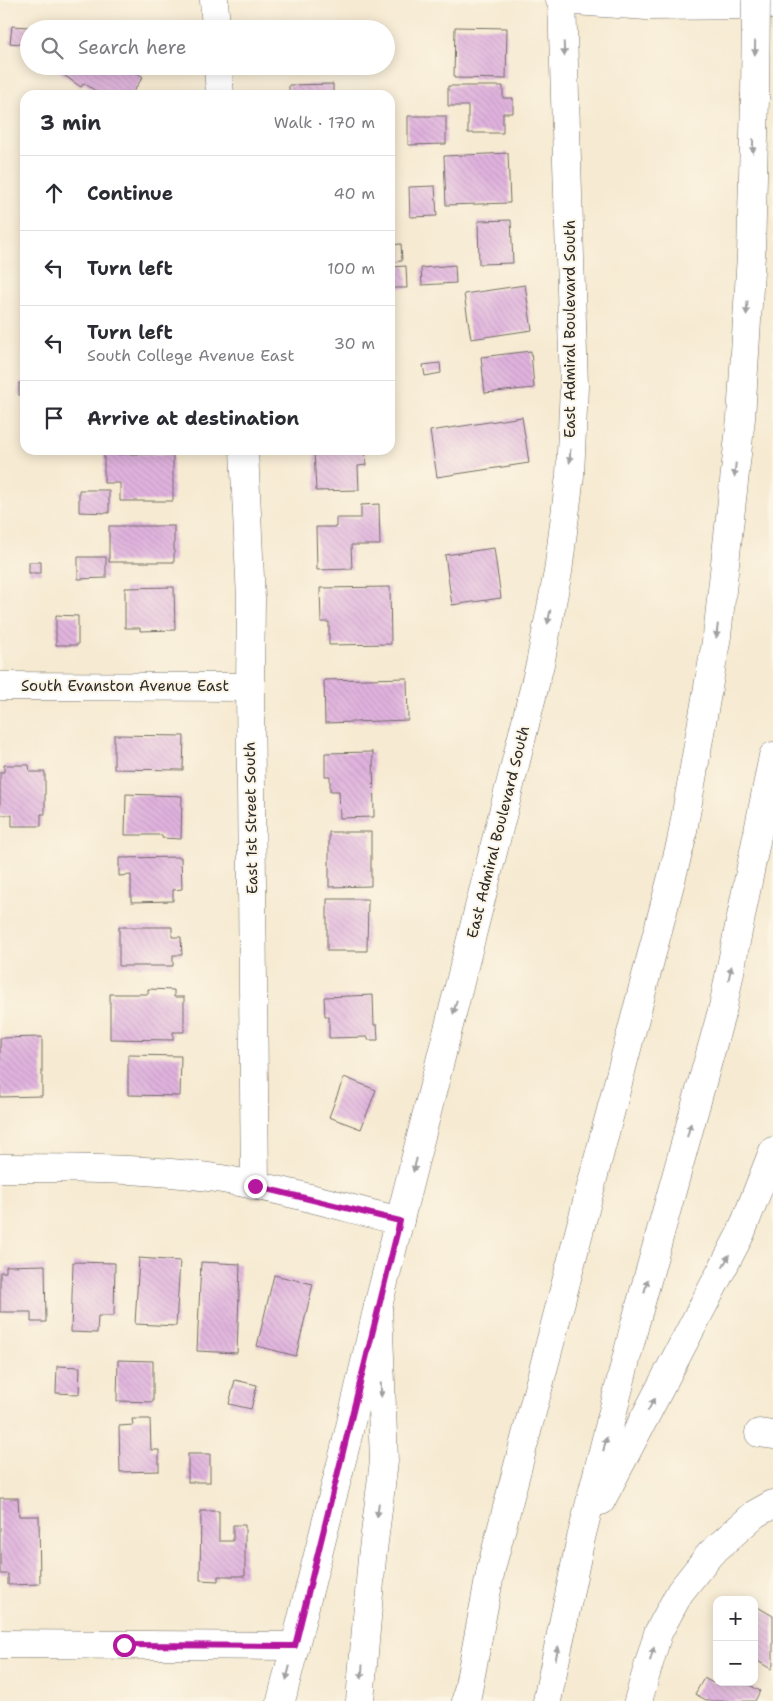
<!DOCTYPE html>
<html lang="en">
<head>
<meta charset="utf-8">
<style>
	:root { --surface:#fff; --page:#f7f7f7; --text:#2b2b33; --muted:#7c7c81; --line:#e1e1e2 }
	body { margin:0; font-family:"Shantell Sans",sans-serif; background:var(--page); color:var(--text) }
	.controls { position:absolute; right:15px; bottom:15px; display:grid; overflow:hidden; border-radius:10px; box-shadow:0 2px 12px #0003 }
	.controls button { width:45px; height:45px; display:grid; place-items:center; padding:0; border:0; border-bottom:1px solid var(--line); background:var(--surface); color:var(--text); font:25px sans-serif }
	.stop { position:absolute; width:15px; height:15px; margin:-11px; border:4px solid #b5179e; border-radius:50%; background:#fff }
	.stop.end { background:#b5179e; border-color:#fff; box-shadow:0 1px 5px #0008 }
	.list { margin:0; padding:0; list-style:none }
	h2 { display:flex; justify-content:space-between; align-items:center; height:65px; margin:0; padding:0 20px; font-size:21px }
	h2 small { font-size:16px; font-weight:400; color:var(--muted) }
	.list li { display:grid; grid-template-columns:32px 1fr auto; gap:15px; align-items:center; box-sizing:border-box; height:75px; padding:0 20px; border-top:1px solid var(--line) }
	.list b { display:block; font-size:19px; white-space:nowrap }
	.list p { margin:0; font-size:16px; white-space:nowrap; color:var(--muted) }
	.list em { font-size:16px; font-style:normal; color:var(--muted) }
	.icon { flex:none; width:28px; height:28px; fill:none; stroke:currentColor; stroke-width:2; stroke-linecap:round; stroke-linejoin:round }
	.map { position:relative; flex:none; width:773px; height:1701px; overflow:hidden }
	.search { position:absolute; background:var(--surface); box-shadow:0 2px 12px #0003; left:20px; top:20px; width:375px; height:55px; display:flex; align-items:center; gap:12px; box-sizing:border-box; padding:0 18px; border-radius:28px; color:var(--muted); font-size:19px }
	.panel { position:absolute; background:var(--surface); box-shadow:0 2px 12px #0003; left:20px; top:90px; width:375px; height:365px; border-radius:15px }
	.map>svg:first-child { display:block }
</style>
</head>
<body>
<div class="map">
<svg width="773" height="1701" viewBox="0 0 773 1701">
	<defs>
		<pattern id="building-back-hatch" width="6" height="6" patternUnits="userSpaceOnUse" patternTransform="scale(1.25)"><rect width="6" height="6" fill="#e0b2de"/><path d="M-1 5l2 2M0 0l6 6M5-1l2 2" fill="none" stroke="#c099bf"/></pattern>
	</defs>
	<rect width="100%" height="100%" fill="#fcf5e5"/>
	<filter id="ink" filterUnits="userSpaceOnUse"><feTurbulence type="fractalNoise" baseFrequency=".02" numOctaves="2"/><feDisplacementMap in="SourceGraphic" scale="10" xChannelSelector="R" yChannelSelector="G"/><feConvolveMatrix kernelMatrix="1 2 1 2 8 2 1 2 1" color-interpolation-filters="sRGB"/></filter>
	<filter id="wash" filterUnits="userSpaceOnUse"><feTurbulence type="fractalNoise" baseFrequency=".0096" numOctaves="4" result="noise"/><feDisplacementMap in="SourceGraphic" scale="20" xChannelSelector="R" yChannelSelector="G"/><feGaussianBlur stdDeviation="1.12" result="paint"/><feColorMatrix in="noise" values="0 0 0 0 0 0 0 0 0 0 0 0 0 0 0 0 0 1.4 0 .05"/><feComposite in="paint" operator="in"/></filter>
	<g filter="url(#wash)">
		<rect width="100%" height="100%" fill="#f6ead2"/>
		<g id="blocks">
			<g fill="url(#building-back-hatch)">
				<rect x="288" y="24" width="48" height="5"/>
				<path d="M 12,26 L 29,27 L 29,45 L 10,43 Z"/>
				<path d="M 455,27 L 507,28 L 506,79 L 454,78 Z"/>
				<path d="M 61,66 L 128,66 L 143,77 L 131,95 L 101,95 L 84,83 L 81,87 L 58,71 Z"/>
				<rect x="289" y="66" width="47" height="5"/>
				<path d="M 333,84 L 333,95 L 289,95 L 289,85 Z"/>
				<path d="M 448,86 L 503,86 L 503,98 L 513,98 L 513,113 L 503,113 L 503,133 L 468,133 L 468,106 L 448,106 Z"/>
				<path d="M 408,116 L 446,116 L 446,144 L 408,145 Z"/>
				<path d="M 508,153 L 510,203 L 446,205 L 444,156 Z"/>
				<path d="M 435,186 L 437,216 L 410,217 L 409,187 Z"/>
				<path d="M 511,220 L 513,263 L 479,264 L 478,221 Z"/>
				<path d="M 401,244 L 402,261 L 390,262 L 390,245 Z"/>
				<path d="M 455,265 L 456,283 L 422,285 L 421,268 Z"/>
				<path d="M 406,266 L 407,288 L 390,288 L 390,267 Z"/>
				<path d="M 525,285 L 532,330 L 471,339 L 464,294 Z"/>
				<path d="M 531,351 L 534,388 L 485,393 L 481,357 Z"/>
				<path d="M 440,363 L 441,373 L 425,376 L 423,365 Z"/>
				<rect x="19" y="383" width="6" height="12"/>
				<path d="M 522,417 L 529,463 L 437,477 L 430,431 Z"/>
				<path d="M 314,450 L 365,450 L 366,465 L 358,466 L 359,490 L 316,491 Z"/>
				<path d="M 104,454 L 173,454 L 173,501 L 120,501 L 120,483 L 104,483 Z"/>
				<path d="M 79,490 L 109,490 L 109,513 L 79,512 Z"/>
				<path d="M 379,504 L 380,545 L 351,545 L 352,569 L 317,570 L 316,527 L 336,527 L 336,518 L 361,518 L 361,505 Z"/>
				<rect x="109" y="526" width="65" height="36"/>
				<path d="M 494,548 L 501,598 L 452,605 L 445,555 Z"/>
				<path d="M 78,557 L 106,557 L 106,578 L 78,579 Z"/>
				<rect x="29" y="562" width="12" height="11"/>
				<path d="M 174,587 L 175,630 L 140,631 L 140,628 L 125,628 L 125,588 Z"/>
				<path d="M 390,587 L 391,644 L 329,645 L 329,622 L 321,622 L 320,588 Z"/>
				<path d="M 56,615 L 78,616 L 78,645 L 56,645 Z"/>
				<path d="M 407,678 L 408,720 L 325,723 L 324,680 Z"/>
				<path d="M 114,735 L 184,736 L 183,770 L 114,769 Z"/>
				<path d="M 373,752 L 374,817 L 340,818 L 339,791 L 330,791 L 330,776 L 325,776 L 325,753 Z"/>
				<path d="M 4,765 L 29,765 L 30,772 L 45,772 L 45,814 L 41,814 L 41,826 L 12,826 L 12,815 L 0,815 L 0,772 L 4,772 Z"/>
				<path d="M 126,794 L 182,796 L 181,839 L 162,838 L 162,835 L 125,835 Z"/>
				<path d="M 329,832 L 371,832 L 371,886 L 329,887 Z"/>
				<path d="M 181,857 L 182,889 L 173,890 L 173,901 L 131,902 L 131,875 L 119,876 L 119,858 Z"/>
				<path d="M 327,899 L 368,899 L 367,951 L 327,951 Z"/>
				<path d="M 119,927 L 172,927 L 172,937 L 181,937 L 182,955 L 173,955 L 173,966 L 119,966 Z"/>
				<path d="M 148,989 L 174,990 L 174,997 L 184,997 L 184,1032 L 173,1032 L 173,1040 L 110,1039 L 110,994 L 148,994 Z"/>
				<path d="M 373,995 L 374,1025 L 377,1025 L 378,1040 L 368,1040 L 368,1037 L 329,1038 L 329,1016 L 325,1016 L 324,997 Z"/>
				<path d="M 42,1037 L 42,1096 L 0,1097 L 0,1038 Z"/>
				<path d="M 128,1055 L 181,1056 L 180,1096 L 128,1095 Z"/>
				<path d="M 344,1077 L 376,1090 L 361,1129 L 329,1117 Z"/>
				<path d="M 139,1258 L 180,1261 L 176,1326 L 135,1324 Z"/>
				<path d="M 73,1262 L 115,1263 L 114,1316 L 98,1316 L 97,1333 L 71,1332 Z"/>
				<path d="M 201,1262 L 240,1264 L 237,1353 L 197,1351 Z"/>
				<path d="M 45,1265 L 46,1322 L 31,1322 L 31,1312 L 0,1312 L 0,1272 L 6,1272 L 6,1266 Z"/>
				<path d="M 274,1275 L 313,1284 L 296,1356 L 257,1346 Z"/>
				<path d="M 118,1360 L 153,1361 L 153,1402 L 117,1401 Z"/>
				<path d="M 57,1366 L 80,1367 L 79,1394 L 56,1393 Z"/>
				<path d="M 235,1380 L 257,1385 L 251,1409 L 229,1404 Z"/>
				<path d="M 132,1419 L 150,1419 L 151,1450 L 159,1450 L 159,1471 L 120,1472 L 119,1426 L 133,1425 Z"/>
				<rect x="188" y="1454" width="22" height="28"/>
				<path d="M 0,1498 L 18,1498 L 19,1516 L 39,1516 L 40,1584 L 8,1585 L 8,1574 L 0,1574 Z"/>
				<path d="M 201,1511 L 219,1511 L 219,1541 L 233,1541 L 233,1525 L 245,1525 L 245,1576 L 218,1576 L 218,1581 L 200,1580 Z"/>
				<path d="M 754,1605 L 773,1616 L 773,1665 L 771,1669 L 754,1659 Z"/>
				<path d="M 717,1675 L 717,1682 L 744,1682 L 760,1691 L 755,1701 L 708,1701 L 695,1694 L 704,1678 L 713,1683 Z"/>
			</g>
		</g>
	</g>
	<g filter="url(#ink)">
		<use href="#blocks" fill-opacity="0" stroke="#726e65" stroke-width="1"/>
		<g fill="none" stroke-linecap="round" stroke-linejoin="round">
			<g stroke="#726e65" stroke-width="29">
				<g id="minor">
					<path d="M 214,0 L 216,29"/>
					<path d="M 560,0 L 647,6 L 773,5"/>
					<path d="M 218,66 L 220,95"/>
					<path d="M 244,450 L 251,599 L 250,687 L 255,1186"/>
					<path d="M 0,686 L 250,687"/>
					<path d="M 0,1168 C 71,1168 145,1168 216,1178 C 278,1188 339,1206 400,1221"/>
					<path d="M 759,1433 L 773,1435"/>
					<path d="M 0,1644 L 295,1646"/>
					<path d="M 638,1701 L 658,1633 L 680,1592 L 710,1554 L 755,1514 L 773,1504"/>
				</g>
			</g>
			<g stroke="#726e65" stroke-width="29">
				<path id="major" d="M 281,1701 L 346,1444 L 378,1306 L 514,769 L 540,664 L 558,572 L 570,475 L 574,386 L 562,0"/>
			</g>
			<g stroke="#726e65" stroke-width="29">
				<g id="highway">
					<path d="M 601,1501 L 741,1233 L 773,1151"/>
					<path d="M 360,1701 L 372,1558 L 384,1461 L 378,1306"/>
					<path d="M 466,1701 L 491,1569 L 681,842 L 717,636 L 741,418 L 751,255 L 755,97"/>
					<path d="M 547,1701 L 580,1542 L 635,1324 L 723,1007 L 773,756"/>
				</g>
			</g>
			<use href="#minor" stroke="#fff" stroke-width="28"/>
			<use href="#major" stroke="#fff" stroke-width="28"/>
			<use href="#highway" stroke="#fff" stroke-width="28"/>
			<g stroke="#726e65" stroke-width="29" stroke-linecap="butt">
				<path id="highway-bridge" d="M 755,97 L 756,0"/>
			</g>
			<use href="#highway-bridge" stroke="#fff" stroke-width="28"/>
		</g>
		<defs><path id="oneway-solid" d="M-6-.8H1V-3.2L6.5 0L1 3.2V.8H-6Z" transform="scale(1.25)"/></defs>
		<g fill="#a0a0a0">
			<use href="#oneway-solid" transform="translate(755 48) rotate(91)"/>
			<use href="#oneway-solid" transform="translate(564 49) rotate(88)"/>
			<use href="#oneway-solid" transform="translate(753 146) rotate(91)"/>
			<use href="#oneway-solid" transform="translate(747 308) rotate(94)"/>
			<use href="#oneway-solid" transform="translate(570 456) rotate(93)"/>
			<use href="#oneway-solid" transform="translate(735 470) rotate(96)"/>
			<use href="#oneway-solid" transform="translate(549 617) rotate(101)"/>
			<use href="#oneway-solid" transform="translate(717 631) rotate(97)"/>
			<use href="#oneway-solid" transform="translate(730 973) rotate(-78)"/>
			<use href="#oneway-solid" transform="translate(455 1007) rotate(104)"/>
			<use href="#oneway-solid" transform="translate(689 1130) rotate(-75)"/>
			<use href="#oneway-solid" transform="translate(415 1165) rotate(104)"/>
			<use href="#oneway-solid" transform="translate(726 1261) rotate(-62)"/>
			<use href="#oneway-solid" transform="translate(646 1286) rotate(-75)"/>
			<use href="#oneway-solid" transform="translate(381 1390) rotate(88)"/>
			<use href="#oneway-solid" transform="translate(651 1405) rotate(-62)"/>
			<use href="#oneway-solid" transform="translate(605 1444) rotate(-76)"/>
			<use href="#oneway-solid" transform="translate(378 1510) rotate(97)"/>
			<use href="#oneway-solid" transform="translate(557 1653) rotate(-78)"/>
			<use href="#oneway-solid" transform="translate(652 1654) rotate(-74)"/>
			<use href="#oneway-solid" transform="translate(362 1672) rotate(94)"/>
			<use href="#oneway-solid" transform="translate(288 1673) rotate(104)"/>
		</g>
	</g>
	<g fill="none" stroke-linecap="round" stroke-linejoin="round" filter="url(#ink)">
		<path stroke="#b5179e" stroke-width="6" d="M 124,1645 L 295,1646 L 400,1221 L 255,1186"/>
	</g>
	<g text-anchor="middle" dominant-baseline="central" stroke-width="4" stroke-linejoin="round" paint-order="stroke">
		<g font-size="15" fill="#2b2b2b" stroke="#fcf5e5">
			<text transform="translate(570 329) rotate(-90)">East Admiral Boulevard South</text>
			<text x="125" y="686">South Evanston Avenue East</text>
			<text transform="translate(251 818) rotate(-91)">East 1st Street South</text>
			<text transform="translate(498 832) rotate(-76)">East Admiral Boulevard South</text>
		</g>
	</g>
</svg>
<div class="controls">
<button>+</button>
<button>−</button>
</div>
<div class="stop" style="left:124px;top:1645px"></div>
<div class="stop end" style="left:255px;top:1186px"></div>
<div class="search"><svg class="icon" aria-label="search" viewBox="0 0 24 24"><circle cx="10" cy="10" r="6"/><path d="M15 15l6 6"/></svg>Search here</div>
<section class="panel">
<h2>3 min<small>Walk · 170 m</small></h2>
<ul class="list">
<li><svg class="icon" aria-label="ahead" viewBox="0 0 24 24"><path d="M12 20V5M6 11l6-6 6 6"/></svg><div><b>Continue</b></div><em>40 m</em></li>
<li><svg class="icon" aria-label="left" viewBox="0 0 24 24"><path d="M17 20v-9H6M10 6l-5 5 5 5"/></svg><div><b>Turn left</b></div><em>100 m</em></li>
<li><svg class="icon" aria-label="left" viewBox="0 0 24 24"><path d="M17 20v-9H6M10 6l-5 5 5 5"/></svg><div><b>Turn left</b><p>South College Avenue East</p></div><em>30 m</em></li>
<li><svg class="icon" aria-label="arrive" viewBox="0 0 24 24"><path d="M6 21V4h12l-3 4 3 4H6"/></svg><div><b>Arrive at destination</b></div></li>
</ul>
</section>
</div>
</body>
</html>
